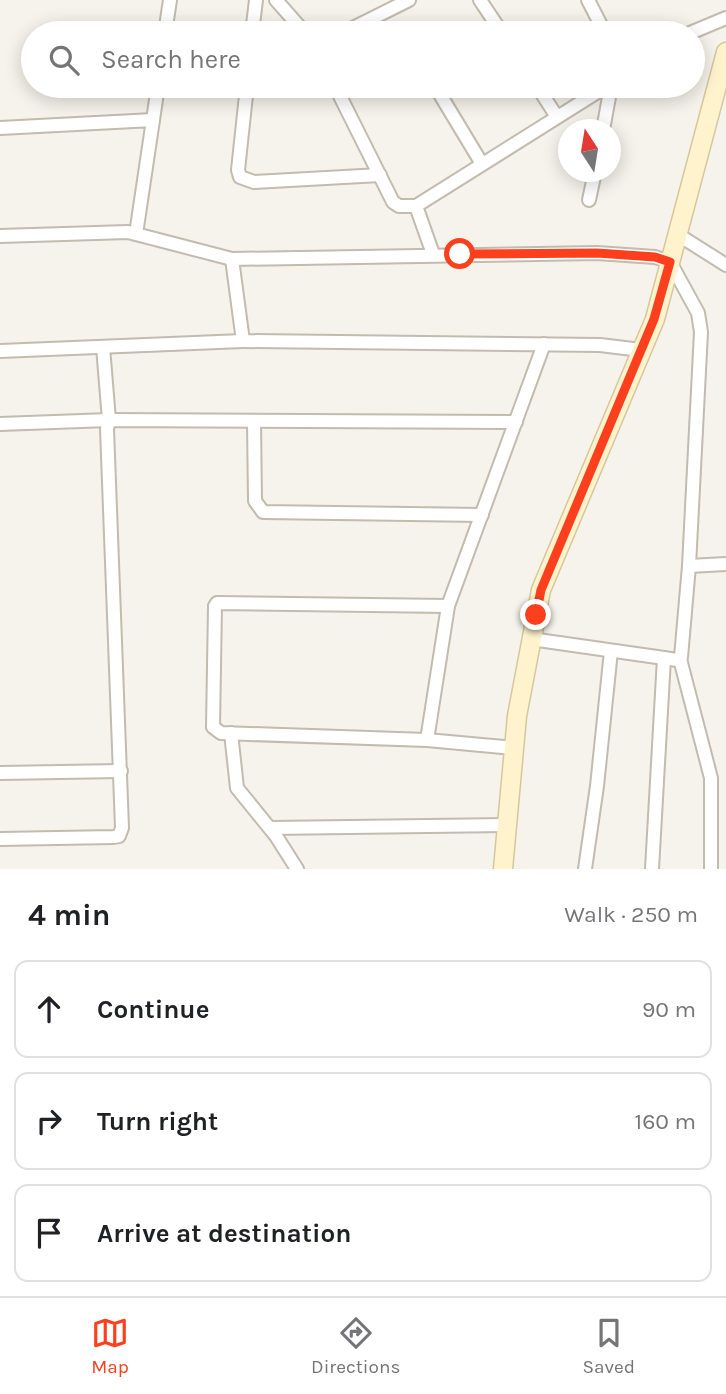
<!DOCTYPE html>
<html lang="en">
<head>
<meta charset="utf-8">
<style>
	:root { --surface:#fff; --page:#f2f2f2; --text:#202124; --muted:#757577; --line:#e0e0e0; --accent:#fc3f1d }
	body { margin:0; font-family:Karla,sans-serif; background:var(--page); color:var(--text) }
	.compass { position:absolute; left:558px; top:119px; width:63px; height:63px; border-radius:50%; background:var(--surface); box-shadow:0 4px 18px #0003; rotate:348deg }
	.stop { position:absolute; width:21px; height:21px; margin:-16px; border:5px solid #fc3f1d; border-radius:50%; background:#fff }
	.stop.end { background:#fc3f1d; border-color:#fff; box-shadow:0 2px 7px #0008 }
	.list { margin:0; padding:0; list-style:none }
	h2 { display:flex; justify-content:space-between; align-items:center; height:91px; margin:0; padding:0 28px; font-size:30px }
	h2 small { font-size:23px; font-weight:400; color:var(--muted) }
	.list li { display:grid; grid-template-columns:46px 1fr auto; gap:21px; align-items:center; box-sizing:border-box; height:98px; margin:0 14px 14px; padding:0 14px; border:2px solid var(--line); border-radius:14px }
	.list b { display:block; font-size:26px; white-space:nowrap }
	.list em { font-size:23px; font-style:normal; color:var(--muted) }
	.icon { flex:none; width:38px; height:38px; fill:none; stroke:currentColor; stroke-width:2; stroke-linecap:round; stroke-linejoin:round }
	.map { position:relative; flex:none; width:726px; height:869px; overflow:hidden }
	.search { position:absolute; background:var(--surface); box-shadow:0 4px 18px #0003; left:21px; right:21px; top:21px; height:77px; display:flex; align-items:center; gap:18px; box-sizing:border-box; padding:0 24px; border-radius:38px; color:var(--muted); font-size:26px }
	.sheet { height:427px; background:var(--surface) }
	nav { display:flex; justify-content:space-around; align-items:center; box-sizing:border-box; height:98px; border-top:2px solid var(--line); background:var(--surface); font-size:19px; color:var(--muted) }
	nav a { display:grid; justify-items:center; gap:4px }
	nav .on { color:var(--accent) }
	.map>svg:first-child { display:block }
</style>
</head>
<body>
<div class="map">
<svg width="726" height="869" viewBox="0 0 726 869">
	<rect width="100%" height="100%" fill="#f6f3ec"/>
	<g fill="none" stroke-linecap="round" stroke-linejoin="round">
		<g stroke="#c2bbae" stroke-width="16">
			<g id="street">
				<path d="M 276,0 L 305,33"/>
				<path d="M 480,0 L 502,33"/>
				<path d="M 588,0 L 605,33"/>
				<path d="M 165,33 L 170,0"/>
				<path d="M 252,33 L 256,0"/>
				<path d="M 343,33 L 409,0"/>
				<path d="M 690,33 L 726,18"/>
				<path d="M 247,86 L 238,170 L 240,177 L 254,182 L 380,175"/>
				<path d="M 335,86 L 393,202 L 399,206 L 416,206 L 607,86"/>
				<path d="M 435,86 L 482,164"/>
				<path d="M 537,86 L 557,117"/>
				<path d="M 153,120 L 158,86"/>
				<path d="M 0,128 L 153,120 L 136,234"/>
				<path d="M 603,130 L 611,86"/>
				<path d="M 589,200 L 595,172"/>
				<path d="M 416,206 L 433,254"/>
				<path d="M 677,234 L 726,265"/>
				<path d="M 0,236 L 128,232 L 232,259"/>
				<path d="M 641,350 L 600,345 L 243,341 L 232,259 L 597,253 L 655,257 L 670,262 L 698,313 L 701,332 L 689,566 L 681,657 L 677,660 L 664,658"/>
				<path d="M 0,351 L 243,341"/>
				<path d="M 254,422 L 255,501 L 263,512 L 482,515"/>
				<path d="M 0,424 L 109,420 L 516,422"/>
				<path d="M 689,566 L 726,564"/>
				<path d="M 448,606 L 217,603 L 215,606 L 213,727 L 221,733 L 427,740 L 514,748"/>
				<path d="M 531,639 L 664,658 L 652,869"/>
				<path d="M 680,659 L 711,778 L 711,869"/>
				<path d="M 231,733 L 237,788 L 276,836 L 297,869"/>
				<path d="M 427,740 L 448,606 L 544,344"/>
				<path d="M 0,773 L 121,771"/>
				<path d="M 270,828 L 507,825"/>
				<path d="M 0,839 L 114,837 L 119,836 L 122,828 L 107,429 L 109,420 L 103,347"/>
				<path d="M 585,869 L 597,786 L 611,651"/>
			</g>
		</g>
		<g stroke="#d6c79b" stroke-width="21">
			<path id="secondary" d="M 503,869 L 517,716 L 541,590 L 655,319 L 726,52"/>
		</g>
		<use href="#street" stroke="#fff" stroke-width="12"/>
		<use href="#secondary" stroke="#fff3cd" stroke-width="18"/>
	</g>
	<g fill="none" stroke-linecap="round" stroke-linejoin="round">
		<path stroke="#fc3f1d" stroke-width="9" d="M 460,254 L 597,253 L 655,257 L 670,262 L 654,319 L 541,590 L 536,615"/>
	</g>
</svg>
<svg class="compass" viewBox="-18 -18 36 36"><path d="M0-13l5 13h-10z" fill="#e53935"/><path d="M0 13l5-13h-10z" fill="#757577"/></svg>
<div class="stop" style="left:460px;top:254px"></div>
<div class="stop end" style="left:536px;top:615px"></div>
<div class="search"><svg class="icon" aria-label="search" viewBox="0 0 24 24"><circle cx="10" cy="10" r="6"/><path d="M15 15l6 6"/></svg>Search here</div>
</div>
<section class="sheet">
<h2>4 min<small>Walk · 250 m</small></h2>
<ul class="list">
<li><svg class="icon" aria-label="ahead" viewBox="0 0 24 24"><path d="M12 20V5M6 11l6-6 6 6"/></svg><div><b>Continue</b></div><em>90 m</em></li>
<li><svg class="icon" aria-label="right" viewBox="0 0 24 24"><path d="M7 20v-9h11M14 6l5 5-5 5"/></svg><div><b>Turn right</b></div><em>160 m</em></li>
<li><svg class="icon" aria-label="arrive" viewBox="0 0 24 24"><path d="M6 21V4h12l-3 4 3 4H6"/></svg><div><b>Arrive at destination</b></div></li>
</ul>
</section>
<nav>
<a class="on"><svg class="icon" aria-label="map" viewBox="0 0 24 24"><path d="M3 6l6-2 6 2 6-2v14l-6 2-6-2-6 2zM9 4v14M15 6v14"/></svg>Map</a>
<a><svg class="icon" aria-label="directions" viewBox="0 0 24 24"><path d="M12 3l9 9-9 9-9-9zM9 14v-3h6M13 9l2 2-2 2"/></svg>Directions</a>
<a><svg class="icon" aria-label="saved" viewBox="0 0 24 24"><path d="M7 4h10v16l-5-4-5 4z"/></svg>Saved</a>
</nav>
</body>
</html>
